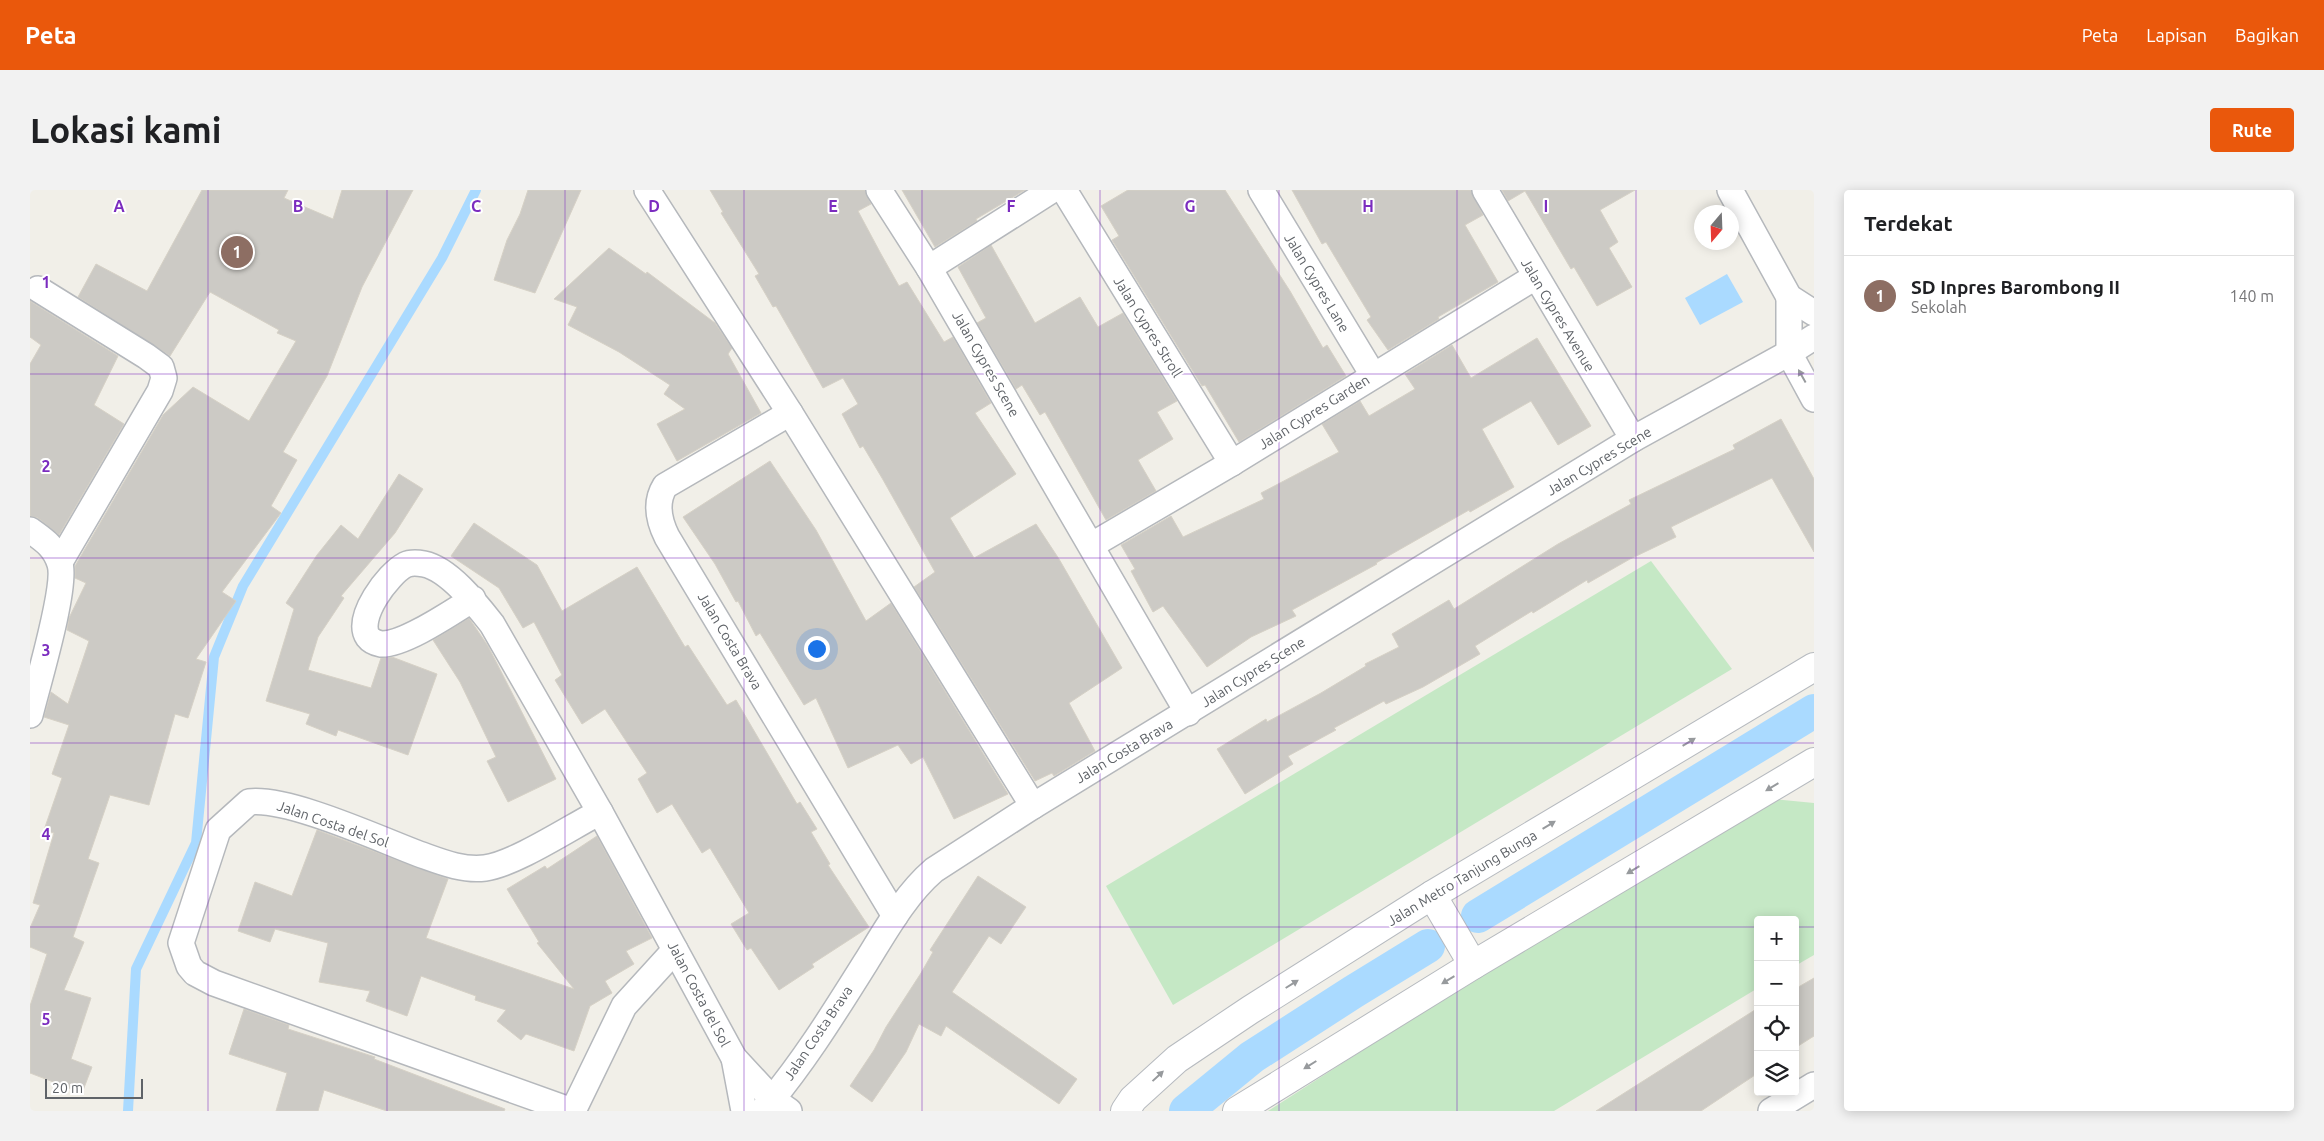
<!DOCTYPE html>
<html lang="id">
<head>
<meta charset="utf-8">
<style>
	:root { --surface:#fff; --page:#f2f2f2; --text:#202124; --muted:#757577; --line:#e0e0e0; --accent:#ea580c }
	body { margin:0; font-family:Ubuntu,sans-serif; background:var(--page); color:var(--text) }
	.controls { position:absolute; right:15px; bottom:15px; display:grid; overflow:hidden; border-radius:5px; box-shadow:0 2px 12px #0003 }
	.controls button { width:45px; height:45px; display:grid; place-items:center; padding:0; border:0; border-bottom:1px solid var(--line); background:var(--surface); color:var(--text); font:25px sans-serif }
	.compass { position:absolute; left:1664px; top:15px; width:45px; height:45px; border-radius:50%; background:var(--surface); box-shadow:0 2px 12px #0003; rotate:199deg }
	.scale { position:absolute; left:15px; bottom:12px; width:98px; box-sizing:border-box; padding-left:5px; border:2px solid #5f6368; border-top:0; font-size:14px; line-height:18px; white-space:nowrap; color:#5f6368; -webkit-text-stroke:4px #fff; paint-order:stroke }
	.you { position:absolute; left:786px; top:458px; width:18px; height:18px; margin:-12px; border:4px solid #fff; border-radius:50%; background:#1a73e8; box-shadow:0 0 0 8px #1a73e833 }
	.badge { display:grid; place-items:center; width:32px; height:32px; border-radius:50%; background:var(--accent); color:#fff; font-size:16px; font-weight:700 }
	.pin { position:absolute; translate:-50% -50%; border:2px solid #fff; box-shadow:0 1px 5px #0006 }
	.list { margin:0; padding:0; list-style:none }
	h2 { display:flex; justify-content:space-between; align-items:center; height:65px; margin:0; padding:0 20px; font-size:21px }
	h2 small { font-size:16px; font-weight:400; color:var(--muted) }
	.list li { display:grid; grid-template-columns:32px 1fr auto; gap:15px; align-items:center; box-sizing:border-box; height:80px; padding:0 20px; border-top:1px solid var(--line) }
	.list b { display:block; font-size:19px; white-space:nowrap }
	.list p { margin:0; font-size:16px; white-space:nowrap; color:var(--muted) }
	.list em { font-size:16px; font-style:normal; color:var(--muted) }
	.icon { flex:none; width:28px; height:28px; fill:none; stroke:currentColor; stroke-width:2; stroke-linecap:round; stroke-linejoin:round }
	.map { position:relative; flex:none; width:1784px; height:921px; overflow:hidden; border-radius:5px }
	header { display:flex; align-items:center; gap:30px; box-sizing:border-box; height:70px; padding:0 25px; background:var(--accent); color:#fff }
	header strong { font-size:24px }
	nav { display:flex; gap:28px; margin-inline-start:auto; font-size:18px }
	.intro { display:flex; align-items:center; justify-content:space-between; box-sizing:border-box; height:120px; padding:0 30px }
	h1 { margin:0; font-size:35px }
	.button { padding:12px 22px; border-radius:5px; background:var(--accent); color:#fff; font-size:18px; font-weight:700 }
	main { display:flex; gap:30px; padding:0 30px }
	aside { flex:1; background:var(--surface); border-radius:5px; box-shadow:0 2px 12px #0003 }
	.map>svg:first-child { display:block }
</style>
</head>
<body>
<header>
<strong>Peta</strong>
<nav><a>Peta</a><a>Lapisan</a><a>Bagikan</a></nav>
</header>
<div class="intro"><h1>Lokasi kami</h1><a class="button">Rute</a></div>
<main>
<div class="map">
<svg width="1784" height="921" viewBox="0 0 1784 921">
	<rect width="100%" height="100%" fill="#f1efe8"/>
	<g fill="#c5e8c5">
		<path d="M 1621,371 L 1702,479 L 1143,815 L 1076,696 Z"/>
		<path d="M 1743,609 L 1784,613 L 1784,765 L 1765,776 L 1765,730 L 1728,730 L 1728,798 L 1524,921 L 1238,921 L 1389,824 Z"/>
	</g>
	<path fill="#aadaff" d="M 1697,84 L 1713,112 L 1670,135 L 1655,108 Z"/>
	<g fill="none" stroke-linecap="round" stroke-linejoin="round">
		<path stroke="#aadaff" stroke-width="10" d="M 98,921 L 106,779 L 166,653 L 184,467 L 213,396 L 412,68 L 446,0"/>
		<g stroke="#aadaff" stroke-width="34">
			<path d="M 1448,726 L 1784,521"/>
			<path d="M 1156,921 L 1222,867 L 1323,802 L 1398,756"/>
		</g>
	</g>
	<g fill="#cccac5" stroke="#d6d1c6">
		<path d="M 172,0 L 258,0 L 254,8 L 303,29 L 312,0 L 383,0 L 332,97 L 297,186 L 253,262 L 267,270 L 241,316 L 251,323 L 192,402 L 206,411 L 166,469 L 176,472 L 158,528 L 145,524 L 119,615 L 80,605 L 58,669 L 69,673 L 43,747 L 54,752 L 34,800 L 61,808 L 41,869 L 62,877 L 52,903 L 0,883 L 0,816 L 17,764 L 0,757 L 0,738 L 10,715 L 3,713 L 24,643 L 14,640 L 32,588 L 22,584 L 39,535 L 14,527 L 21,502 L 38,514 L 59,451 L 37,440 L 39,428 L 56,393 L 45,388 L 45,376 L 133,225 L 163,197 L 219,231 L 266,151 L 247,143 L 249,140 L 180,102 L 140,166 L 48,107 L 66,74 L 117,101 Z"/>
		<path d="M 498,0 L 551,0 L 505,103 L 464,90 L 477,50 L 490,24 Z"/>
		<path d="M 680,0 L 835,0 L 841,14 L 828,21 L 851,64 L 869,96 L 877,92 L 914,152 L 923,147 L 961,213 L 945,223 L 986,284 L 920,328 L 944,368 L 1006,334 L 1029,369 L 1092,478 L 1039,513 L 1065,561 L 1024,586 L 1022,583 L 1005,591 L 884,397 L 905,382 L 852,288 L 833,256 L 830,258 L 812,224 L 828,214 L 813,188 L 793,198 L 746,116 L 743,117 L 725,86 L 729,84 L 691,23 L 693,22 Z"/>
		<path d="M 872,0 L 995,0 L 946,29 L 947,31 L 905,57 Z"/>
		<path d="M 1098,0 L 1195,0 L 1260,101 L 1293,158 L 1297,155 L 1316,186 L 1209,252 L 1175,195 L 1172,196 L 1082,50 L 1089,46 L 1071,16 Z"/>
		<path d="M 1262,0 L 1441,0 L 1453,25 L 1435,35 L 1468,92 L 1408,127 L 1409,129 L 1358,160 L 1337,130 L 1341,127 L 1296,52 L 1292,54 Z"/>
		<path d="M 1472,0 L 1605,0 L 1570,20 L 1588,52 L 1579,58 L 1602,97 L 1567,116 L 1544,77 L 1541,79 L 1495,1 L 1478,11 Z"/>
		<path d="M 961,55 L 1005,133 L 1050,107 L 1068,137 L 1093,123 L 1147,211 L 1127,222 L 1143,249 L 1108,270 L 1126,301 L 1076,330 L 1015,222 L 1010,225 L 992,195 L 986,199 L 947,133 L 956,128 L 928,77 Z"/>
		<path d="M 579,58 L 616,84 L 617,82 L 685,133 L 702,158 L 698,164 L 731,223 L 647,271 L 627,234 L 655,219 L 634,204 L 640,195 L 589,162 L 538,135 L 547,117 L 524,109 Z"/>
		<path d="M 0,111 L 88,166 L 64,215 L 94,234 L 29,345 L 8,328 L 0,326 L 0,174 L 11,155 L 0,147 Z"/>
		<path d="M 1507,148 L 1561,236 L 1528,255 L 1501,211 L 1452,239 L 1484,297 L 1440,322 L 1439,320 L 1346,373 L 1347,374 L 1262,420 L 1266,426 L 1221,447 L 1177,477 L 1133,416 L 1123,422 L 1101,381 L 1105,379 L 1091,355 L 1141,326 L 1153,347 L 1234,309 L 1231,303 L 1309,262 L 1292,234 L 1330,211 L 1339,226 L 1385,199 L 1375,184 L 1422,155 L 1441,188 Z"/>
		<path d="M 1751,229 L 1784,289 L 1784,362 L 1742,288 L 1641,337 L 1646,347 L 1600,369 L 1558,393 L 1557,390 L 1503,423 L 1502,421 L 1445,456 L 1450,464 L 1393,497 L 1356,514 L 1354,511 L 1304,538 L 1306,540 L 1258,566 L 1263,574 L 1215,604 L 1187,559 L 1236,529 L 1237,532 L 1291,503 L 1336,476 L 1335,474 L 1369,457 L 1362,444 L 1419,410 L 1424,419 L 1528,354 L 1601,314 L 1599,310 L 1705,259 L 1703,255 Z"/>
		<path d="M 740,271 L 786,340 L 836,431 L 861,413 L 978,604 L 924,629 L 893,567 L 881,574 L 868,555 L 818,578 L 786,508 L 774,515 L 730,443 L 726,446 L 708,411 L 706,412 L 685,374 L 653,327 Z"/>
		<path d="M 369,284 L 393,299 L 365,343 L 311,406 L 314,408 L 288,447 L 278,480 L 341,498 L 351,468 L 362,467 L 407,484 L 378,565 L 308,540 L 306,546 L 276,534 L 280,524 L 236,511 L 264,419 L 256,413 L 287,365 L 311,335 L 328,349 Z"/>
		<path d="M 444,333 L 507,375 L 532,421 L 607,377 L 655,457 L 658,455 L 697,515 L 706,510 L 767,614 L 770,612 L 787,639 L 781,642 L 800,674 L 798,675 L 839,737 L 782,774 L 784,777 L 749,800 L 721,758 L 717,760 L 701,734 L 719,723 L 680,658 L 672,663 L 642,614 L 627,623 L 608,589 L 617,583 L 575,519 L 552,534 L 525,490 L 532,485 L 504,432 L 493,438 L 469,398 L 421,366 Z"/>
		<path d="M 439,428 L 458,456 L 526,589 L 478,612 L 457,571 L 466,567 L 430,492 L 403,450 Z"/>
		<path d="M 287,640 L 418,689 L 396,748 L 544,799 L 507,753 L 509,752 L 477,699 L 515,676 L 517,679 L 567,646 L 622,748 L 596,761 L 604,774 L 575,791 L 582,803 L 560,816 L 544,861 L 496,844 L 491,850 L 467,831 L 476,820 L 445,810 L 446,806 L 391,786 L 377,826 L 336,811 L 340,801 L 289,792 L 298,753 L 245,739 L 240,752 L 208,741 L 225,692 L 262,706 Z"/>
		<path d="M 948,686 L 996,717 L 971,754 L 959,746 L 922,802 L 1047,889 L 1029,914 L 916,836 L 911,846 L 889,834 L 876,862 L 842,912 L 820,896 L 844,860 L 856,837 L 891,783 L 903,762 L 900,760 Z"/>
		<path d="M 1784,788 L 1784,846 L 1765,858 L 1765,799 Z"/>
		<path d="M 1728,818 L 1728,883 L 1671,921 L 1566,921 Z"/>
		<path d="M 214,819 L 259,835 L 258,839 L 345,867 L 344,869 L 475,919 L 474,921 L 357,921 L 294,900 L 288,921 L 246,921 L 257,883 L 199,864 Z"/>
	</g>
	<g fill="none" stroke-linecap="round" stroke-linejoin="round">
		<g stroke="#b5b8bc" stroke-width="28">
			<g id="minor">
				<path d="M 617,0 L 760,223 L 1003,616"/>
				<path d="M 849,0 L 899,78 L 1158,523"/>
				<path d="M 1034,0 L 1202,273"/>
				<path d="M 1231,0 L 1343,185"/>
				<path d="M 1455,0 L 1603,249"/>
				<path d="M 1700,0 L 1759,107 L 1784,123"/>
				<path d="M 899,78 L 1022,0"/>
				<path d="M 8,99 L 116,166 L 131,177 L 134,188 L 130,201 L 30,372"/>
				<path d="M 1759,107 L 1759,163 L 1784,209"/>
				<path d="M 760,223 L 635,296 C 625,312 629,331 637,347 L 865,726"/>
				<path d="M 0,340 C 14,350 25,357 30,374 C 37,397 7,496 0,525"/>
				<path d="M 1062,355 L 1202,273 L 1505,87"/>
				<path d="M 443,409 C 422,422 374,455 351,454 C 346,453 341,451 338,447 C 325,428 358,384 375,375 C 381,372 389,373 394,374 C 419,379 447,415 462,434 L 570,622"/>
				<path d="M 704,868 L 714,921"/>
				<path d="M 733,920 C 772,875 804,823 836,772 C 856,740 875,705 904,680 L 1003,616 L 1603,249 L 1759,163 L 1784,147"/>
				<path d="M 542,921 L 184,793 L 165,783 L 159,776 L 151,753 L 188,640 L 219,612 C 258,607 349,649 389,664 C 409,671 432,681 455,678 C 485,674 541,637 570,622 L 704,868 L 742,909 L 759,921"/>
				<path d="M 543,921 L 594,816 L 645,760"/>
				<path d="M 1741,921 L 1784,895"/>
			</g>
		</g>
		<g stroke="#b6babf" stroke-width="30">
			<g id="secondary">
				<path d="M 1402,705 L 1443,775"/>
				<path d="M 1095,921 L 1103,909 L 1147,869 L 1220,820 L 1402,705 L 1784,477"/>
				<path d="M 1207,921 L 1443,775 L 1784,572"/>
			</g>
		</g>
		<use href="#minor" stroke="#fff" stroke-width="25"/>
		<use href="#secondary" stroke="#fff" stroke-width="28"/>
	</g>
	<defs><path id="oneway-solid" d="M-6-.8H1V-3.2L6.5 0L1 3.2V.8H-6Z" transform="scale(1.25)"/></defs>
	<g fill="#979a9d">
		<use href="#oneway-solid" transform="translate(1772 186) rotate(-119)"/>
		<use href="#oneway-solid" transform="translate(1659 552) rotate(-31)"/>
		<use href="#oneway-solid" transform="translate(1742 597) rotate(149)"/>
		<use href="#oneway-solid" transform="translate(1519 635) rotate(-31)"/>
		<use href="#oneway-solid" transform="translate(1603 680) rotate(149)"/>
		<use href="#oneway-solid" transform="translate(1418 790) rotate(149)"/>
		<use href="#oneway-solid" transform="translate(1262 794) rotate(-32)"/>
		<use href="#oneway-solid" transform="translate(1280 875) rotate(148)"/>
		<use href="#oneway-solid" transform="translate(1128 886) rotate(-43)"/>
	</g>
	<path fill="none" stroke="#7b2cbf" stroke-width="1" stroke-opacity="0.55" d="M 178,0 L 178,921M 357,0 L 357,921M 535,0 L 535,921M 714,0 L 714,921M 892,0 L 892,921M 1070,0 L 1070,921M 1249,0 L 1249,921M 1427,0 L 1427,921M 1606,0 L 1606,921M 0,184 L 1784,184M 0,368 L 1784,368M 0,553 L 1784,553M 0,737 L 1728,737M 1765,737 L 1784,737"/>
	<g text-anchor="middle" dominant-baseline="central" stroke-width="4" stroke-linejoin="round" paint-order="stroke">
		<g font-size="14" fill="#5f6368" stroke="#fff">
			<text transform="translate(1287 93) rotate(59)">Jalan Cypres Lane</text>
			<text transform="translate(1528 125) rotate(59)">Jalan Cypres Avenue</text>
			<text transform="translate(1118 137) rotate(58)">Jalan Cypres Stroll</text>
			<text transform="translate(956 174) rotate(60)">Jalan Cypres Scene</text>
			<text transform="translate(1284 222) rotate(-32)">Jalan Cypres Garden</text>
			<text transform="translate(1569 271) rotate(-31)">Jalan Cypres Scene</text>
			<text transform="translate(700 451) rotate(59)">Jalan Costa Brava</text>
			<text transform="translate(1223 482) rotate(-32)">Jalan Cypres Scene</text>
			<text transform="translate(1094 561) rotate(-31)">Jalan Costa Brava</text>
			<text transform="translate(303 634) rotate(19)">Jalan Costa del Sol</text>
			<text transform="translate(1432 688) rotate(-31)">Jalan Metro Tanjung Bunga</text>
			<text transform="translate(669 804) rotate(62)">Jalan Costa del Sol</text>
			<text transform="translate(788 843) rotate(-56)">Jalan Costa Brava</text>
		</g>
	</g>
	<g font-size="16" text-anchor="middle" font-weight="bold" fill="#7b2cbf" stroke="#fff" stroke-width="4" stroke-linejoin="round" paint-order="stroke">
		<text x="89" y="22">A</text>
		<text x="268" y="22">B</text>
		<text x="446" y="22">C</text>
		<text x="624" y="22">D</text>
		<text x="803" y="22">E</text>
		<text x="981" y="22">F</text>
		<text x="1160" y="22">G</text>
		<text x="1338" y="22">H</text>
		<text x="1516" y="22">I</text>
		<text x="16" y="98">1</text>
		<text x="16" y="282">2</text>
		<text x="16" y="466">3</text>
		<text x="16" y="650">4</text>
		<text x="16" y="835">5</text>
	</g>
</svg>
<div class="controls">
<button>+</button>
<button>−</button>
<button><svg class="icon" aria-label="locate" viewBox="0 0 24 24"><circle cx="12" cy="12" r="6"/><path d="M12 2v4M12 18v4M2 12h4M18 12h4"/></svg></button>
<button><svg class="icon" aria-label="layers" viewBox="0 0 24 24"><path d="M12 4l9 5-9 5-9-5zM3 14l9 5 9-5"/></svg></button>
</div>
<svg class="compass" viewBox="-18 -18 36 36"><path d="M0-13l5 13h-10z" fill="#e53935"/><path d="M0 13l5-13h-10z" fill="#757577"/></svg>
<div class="scale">20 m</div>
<div class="you"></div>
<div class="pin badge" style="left:207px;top:62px;background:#8d6e63">1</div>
</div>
<aside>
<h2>Terdekat<small></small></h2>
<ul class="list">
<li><span class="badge" style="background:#8d6e63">1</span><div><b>SD Inpres Barombong II</b><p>Sekolah</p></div><em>140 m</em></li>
</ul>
</aside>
</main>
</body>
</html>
